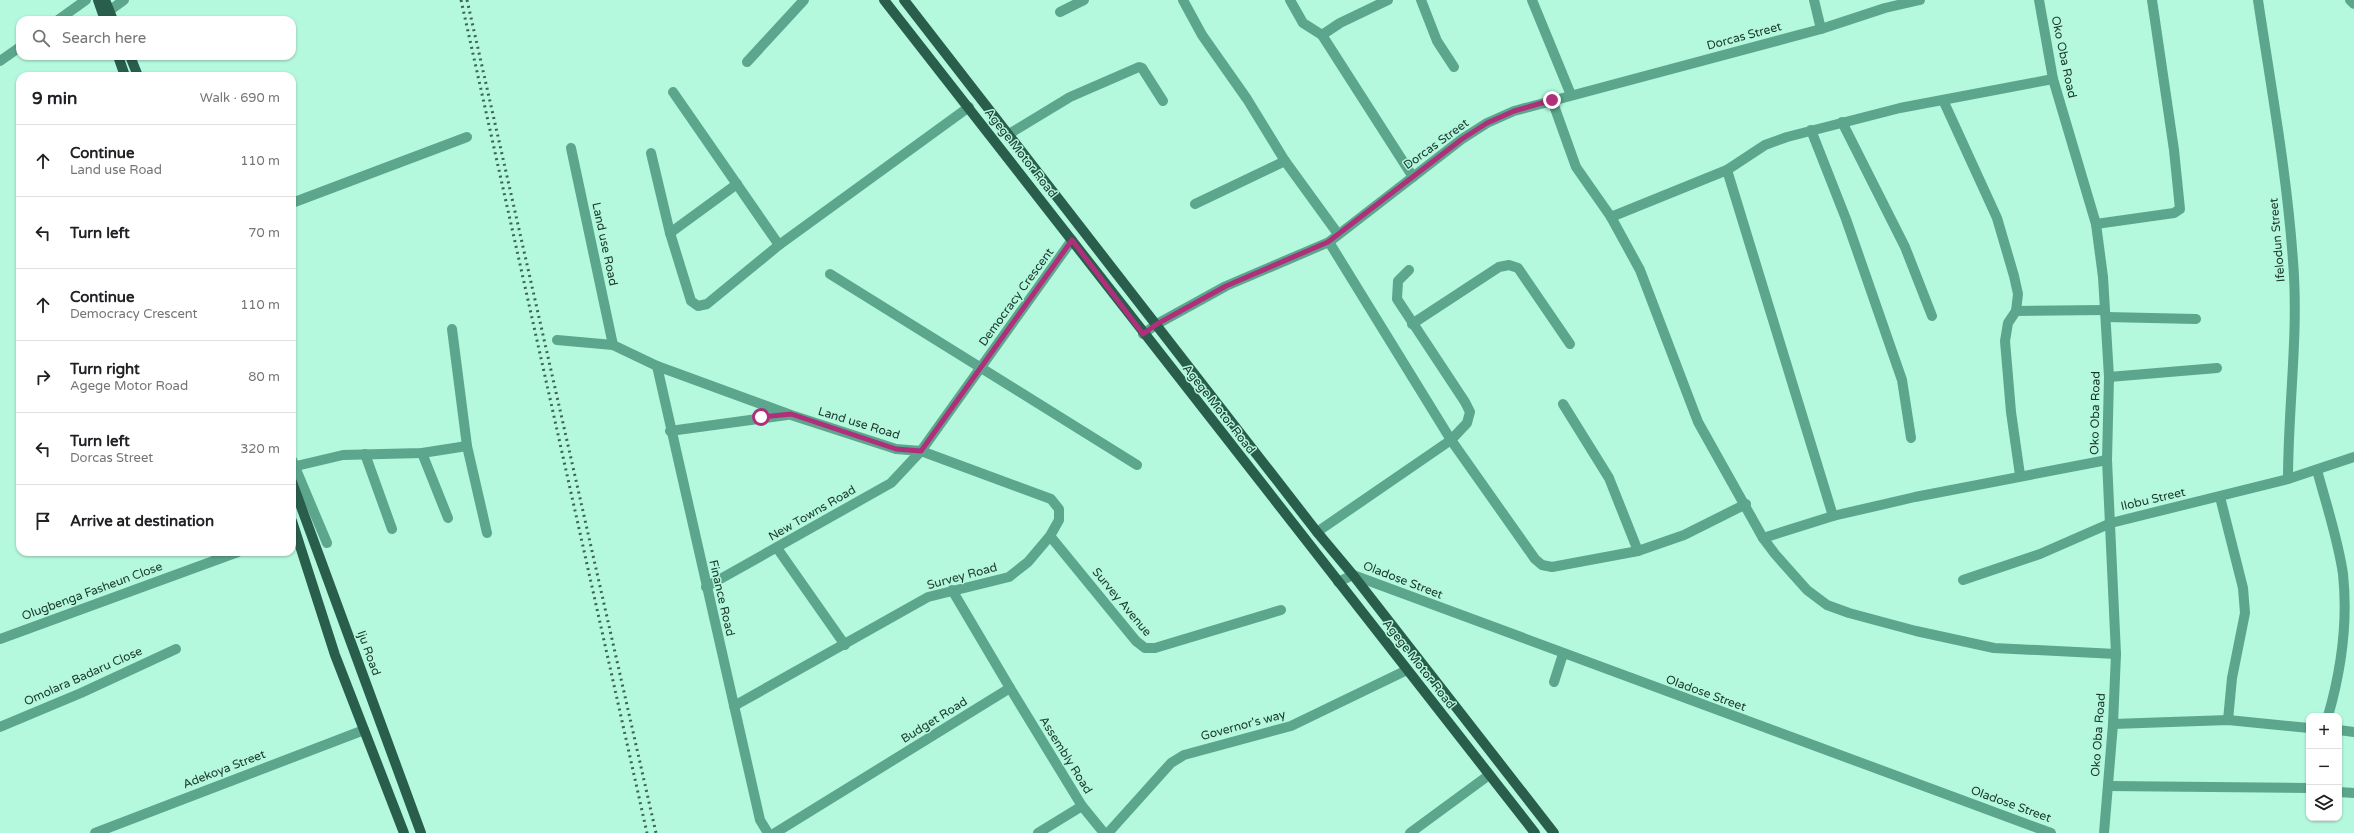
<!DOCTYPE html>
<html lang="en">
<head>
<meta charset="utf-8">
<style>
	:root { --surface:#fff; --page:#f6f6f6; --text:#202124; --muted:#757577; --line:#e0e0e0 }
	body { margin:0; font-family:"Varela Round",sans-serif; background:var(--page); color:var(--text) }
	.controls { position:absolute; right:12px; bottom:12px; display:grid; overflow:hidden; border-radius:8px; box-shadow:0 1px 3px #0004 }
	.controls button { width:36px; height:36px; display:grid; place-items:center; padding:0; border:0; border-bottom:1px solid var(--line); background:var(--surface); color:var(--text); font:20px sans-serif }
	.stop { position:absolute; width:12px; height:12px; margin:-9px; border:3px solid #af2f7b; border-radius:50%; background:#fff }
	.stop.end { background:#af2f7b; border-color:#fff; box-shadow:0 1px 4px #0008 }
	.list { margin:0; padding:0; list-style:none }
	h2 { display:flex; justify-content:space-between; align-items:center; height:52px; margin:0; padding:0 16px; font-size:17px }
	h2 small { font-size:13px; font-weight:400; color:var(--muted) }
	.list li { display:grid; grid-template-columns:26px 1fr auto; gap:12px; align-items:center; box-sizing:border-box; height:72px; padding:0 16px; border-top:1px solid var(--line) }
	.list b { display:block; font-size:15px; white-space:nowrap }
	.list p { margin:0; font-size:13px; white-space:nowrap; color:var(--muted) }
	.list em { font-size:13px; font-style:normal; color:var(--muted) }
	.icon { flex:none; width:22px; height:22px; fill:none; stroke:currentColor; stroke-width:2; stroke-linecap:round; stroke-linejoin:round }
	.map { position:relative; flex:none; width:2354px; height:833px; overflow:hidden }
	.search { position:absolute; background:var(--surface); box-shadow:0 1px 3px #0004; left:16px; top:16px; width:280px; height:44px; display:flex; align-items:center; gap:10px; box-sizing:border-box; padding:0 14px; border-radius:12px; color:var(--muted); font-size:15px }
	.panel { position:absolute; background:var(--surface); box-shadow:0 1px 3px #0004; left:16px; top:72px; width:280px; height:484px; border-radius:12px }
	.map>svg:first-child { display:block }
</style>
</head>
<body>
<div class="map">
<svg width="2354" height="833" viewBox="0 0 2354 833">
	<rect width="100%" height="100%" fill="#b4f8de"/>
	<g fill="none" stroke-linecap="round" stroke-linejoin="round">
		<g stroke="#5ba68c" stroke-width="10">
			<path d="M 1183,0 L 1202,35 L 1247,99 L 1285,161 L 1338,234"/>
			<path d="M 1290,0 L 1303,23 L 1322,35 L 1413,177"/>
			<path d="M 1421,0 L 1437,41 L 1454,67"/>
			<path d="M 1532,0 L 1571,95"/>
			<path d="M 1814,0 L 1821,29"/>
			<path d="M 2039,0 L 2053,79 L 2096,224 L 2103,277 L 2109,377 L 2107,460 L 2116,654 L 2113,724 L 2104,833"/>
			<path d="M 2258,0 C 2271,87 2287,174 2293,261 C 2299,334 2288,406 2288,479"/>
			<path d="M 2350,0 L 2354,4"/>
			<path d="M 109,11 L 124,0"/>
			<path d="M 1060,12 L 1084,0"/>
			<path d="M 58,20 L 86,0"/>
			<path d="M 1322,35 L 1340,23 L 1388,0"/>
			<path d="M 0,61 L 20,47"/>
			<path d="M 747,62 L 804,0"/>
			<path d="M 673,92 L 779,245"/>
			<path d="M 1552,100 L 1576,167 L 1611,217 L 1640,270 L 1698,422 L 1763,538 L 1775,554 L 1807,590 L 1827,605 L 1849,613 L 1916,631 L 1994,648 L 2116,654"/>
			<path d="M 1943,100 L 1997,218 L 2014,276 L 2018,294 L 2016,311 L 2008,323 L 2005,341 L 2011,412 L 2020,475"/>
			<path d="M 1842,122 L 1905,247 L 1932,316"/>
			<path d="M 1811,130 L 1846,219 L 1902,380 L 1911,438"/>
			<path d="M 1009,134 L 1070,97 L 1139,67 L 1142,68 L 1163,101"/>
			<path d="M 571,148 L 613,345"/>
			<path d="M 651,153 L 670,233 L 691,301 L 698,306 L 707,304 L 779,245 L 969,107"/>
			<path d="M 1727,170 L 1833,516"/>
			<path d="M 292,203 L 467,137"/>
			<path d="M 1195,204 L 1285,161"/>
			<path d="M 1611,217 L 1727,170 L 1765,145 L 1787,137 L 1900,108 L 2053,79"/>
			<path d="M 2096,224 L 2174,213 L 2180,209 L 2174,150 L 2152,0"/>
			<path d="M 670,233 L 737,184"/>
			<path d="M 1329,242 L 1451,440 L 1535,559 L 1542,565 L 1552,567 L 1638,551 L 1684,535 L 1746,504"/>
			<path d="M 830,274 L 1137,465"/>
			<path d="M 2016,311 L 2105,310"/>
			<path d="M 2106,317 L 2196,319"/>
			<path d="M 1412,324 L 1499,267 L 1509,265 L 1518,268 L 1570,344"/>
			<path d="M 452,329 L 467,446 L 487,533"/>
			<path d="M 1143,334 L 1157,324 L 1226,286 L 1329,242 L 1462,139 L 1487,123 L 1514,111 L 1821,29 L 1885,8 L 1920,0"/>
			<path d="M 557,340 L 613,345 L 657,366 L 791,415 L 896,449 L 921,451 L 1051,499 L 1059,509 L 1059,520 L 1050,536 L 1028,562 L 1009,577 L 928,597 L 734,706"/>
			<path d="M 657,366 L 760,820 L 768,833"/>
			<path d="M 2109,377 L 2217,368"/>
			<path d="M 1563,404 L 1609,478 L 1638,551"/>
			<path d="M 670,431 L 787,415"/>
			<path d="M 422,453 L 448,518"/>
			<path d="M 365,454 L 392,529"/>
			<path d="M 292,460 L 327,543"/>
			<path d="M 292,467 L 343,455 L 422,453 L 467,446"/>
			<path d="M 2317,470 C 2326,504 2338,539 2343,574 C 2348,621 2341,671 2328,716"/>
			<path d="M 2220,497 L 2243,588 L 2245,613 L 2232,678 L 2228,720"/>
			<path d="M 1317,532 L 1451,440 L 1467,423 L 1470,412 L 1465,402 L 1397,299 L 1398,281 L 1409,270"/>
			<path d="M 1050,536 L 1136,641 L 1145,648 L 1155,648 L 1281,610"/>
			<path d="M 1763,538 L 1833,516 L 1915,497 L 2107,460"/>
			<path d="M 777,548 L 845,645"/>
			<path d="M 1963,580 L 2040,554 L 2111,523 L 2288,479 L 2354,457"/>
			<path d="M 1338,582 L 1353,575 L 2051,833"/>
			<path d="M 706,587 L 891,483 L 921,451 L 1072,240"/>
			<path d="M 0,639 L 238,552"/>
			<path d="M 1554,682 L 1563,654"/>
			<path d="M 1010,688 L 1082,806 L 1104,833"/>
			<path d="M 2113,724 L 2228,720 L 2309,728"/>
			<path d="M 0,727 L 81,693 L 176,649"/>
			<path d="M 2339,730 L 2354,732"/>
			<path d="M 2108,786 L 2309,788"/>
			<path d="M 2339,792 L 2354,793"/>
			<path d="M 95,833 L 364,730"/>
			<path d="M 775,833 L 1010,688 L 952,590"/>
			<path d="M 1038,833 L 1082,806"/>
			<path d="M 1108,833 L 1171,763 L 1184,755 L 1291,726 L 1407,670"/>
			<path d="M 1410,833 L 1489,775"/>
		</g>
		<g stroke="#295e4d" stroke-width="10">
			<path d="M 98,0 L 105,20"/>
			<path d="M 105,0 L 113,20"/>
			<path d="M 884,0 L 1535,833"/>
			<path d="M 904,0 L 1317,532 L 1353,575 L 1554,833"/>
			<path d="M 118,56 L 125,76"/>
			<path d="M 130,56 L 138,76"/>
			<path d="M 292,482 L 421,833"/>
			<path d="M 292,521 L 335,655 L 404,833"/>
		</g>
		<g stroke="#3f6456" stroke-width="3" stroke-dasharray="2 4" stroke-linecap="butt">
			<path d="M 461,0 L 647,833"/>
			<path d="M 467,0 L 656,833"/>
		</g>
	</g>
	<g fill="none" stroke-linecap="round" stroke-linejoin="round">
		<path stroke="#af2f7b" stroke-width="5" d="M 761,417 L 791,414 L 896,449 L 921,451 L 1072,240 L 1143,334 L 1157,324 L 1226,286 L 1328,242 L 1462,139 L 1487,123 L 1514,111 L 1552,100"/>
	</g>
	<g text-anchor="middle" dominant-baseline="central" stroke-width="3" stroke-linejoin="round" paint-order="stroke">
		<g font-size="12" fill="#1a362c" stroke="#b4f8de">
			<text transform="translate(1744 36) rotate(-15)">Dorcas Street</text>
			<text transform="translate(2064 57) rotate(78)">Oko Oba Road</text>
			<text transform="translate(1436 144) rotate(-36)">Dorcas Street</text>
			<text transform="translate(1021 153) rotate(52)">Agege Motor Road</text>
			<text transform="translate(2277 240) rotate(-95)">Ifelodun Street</text>
			<text transform="translate(605 244) rotate(78)">Land use Road</text>
			<text transform="translate(1016 297) rotate(-54)">Democracy Crescent</text>
			<text transform="translate(1219 409) rotate(52)">Agege Motor Road</text>
			<text transform="translate(2095 413) rotate(-89)">Oko Oba Road</text>
			<text transform="translate(859 423) rotate(17)">Land use Road</text>
			<text transform="translate(2153 499) rotate(-13)">Ilobu Street</text>
			<text transform="translate(812 513) rotate(-30)">New Towns Road</text>
			<text transform="translate(962 576) rotate(-15)">Survey Road</text>
			<text transform="translate(1403 580) rotate(21)">Oladose Street</text>
			<text transform="translate(92 591) rotate(-20)">Olugbenga Fasheun Close</text>
			<text transform="translate(722 598) rotate(77)">Finance Road</text>
			<text transform="translate(1122 602) rotate(50)">Survey Avenue</text>
			<text transform="translate(369 653) rotate(70)">Iju Road</text>
			<text transform="translate(1419 664) rotate(52)">Agege Motor Road</text>
			<text transform="translate(83 676) rotate(-24)">Omolara Badaru Close</text>
			<text transform="translate(1706 693) rotate(20)">Oladose Street</text>
			<text transform="translate(934 720) rotate(-32)">Budget Road</text>
			<text transform="translate(1243 725) rotate(-15)">Governor's way</text>
			<text transform="translate(2098 735) rotate(-86)">Oko Oba Road</text>
			<text transform="translate(1066 755) rotate(58)">Assembly Road</text>
			<text transform="translate(224 769) rotate(-21)">Adekoya Street</text>
			<text transform="translate(2011 804) rotate(20)">Oladose Street</text>
		</g>
	</g>
</svg>
<div class="controls">
<button>+</button>
<button>−</button>
<button><svg class="icon" aria-label="layers" viewBox="0 0 24 24"><path d="M12 4l9 5-9 5-9-5zM3 14l9 5 9-5"/></svg></button>
</div>
<div class="stop" style="left:761px;top:417px"></div>
<div class="stop end" style="left:1552px;top:100px"></div>
<div class="search"><svg class="icon" aria-label="search" viewBox="0 0 24 24"><circle cx="10" cy="10" r="6"/><path d="M15 15l6 6"/></svg>Search here</div>
<section class="panel">
<h2>9 min<small>Walk · 690 m</small></h2>
<ul class="list">
<li><svg class="icon" aria-label="ahead" viewBox="0 0 24 24"><path d="M12 20V5M6 11l6-6 6 6"/></svg><div><b>Continue</b><p>Land use Road</p></div><em>110 m</em></li>
<li><svg class="icon" aria-label="left" viewBox="0 0 24 24"><path d="M17 20v-9H6M10 6l-5 5 5 5"/></svg><div><b>Turn left</b></div><em>70 m</em></li>
<li><svg class="icon" aria-label="ahead" viewBox="0 0 24 24"><path d="M12 20V5M6 11l6-6 6 6"/></svg><div><b>Continue</b><p>Democracy Crescent</p></div><em>110 m</em></li>
<li><svg class="icon" aria-label="right" viewBox="0 0 24 24"><path d="M7 20v-9h11M14 6l5 5-5 5"/></svg><div><b>Turn right</b><p>Agege Motor Road</p></div><em>80 m</em></li>
<li><svg class="icon" aria-label="left" viewBox="0 0 24 24"><path d="M17 20v-9H6M10 6l-5 5 5 5"/></svg><div><b>Turn left</b><p>Dorcas Street</p></div><em>320 m</em></li>
<li><svg class="icon" aria-label="arrive" viewBox="0 0 24 24"><path d="M6 21V4h12l-3 4 3 4H6"/></svg><div><b>Arrive at destination</b></div></li>
</ul>
</section>
</div>
</body>
</html>
